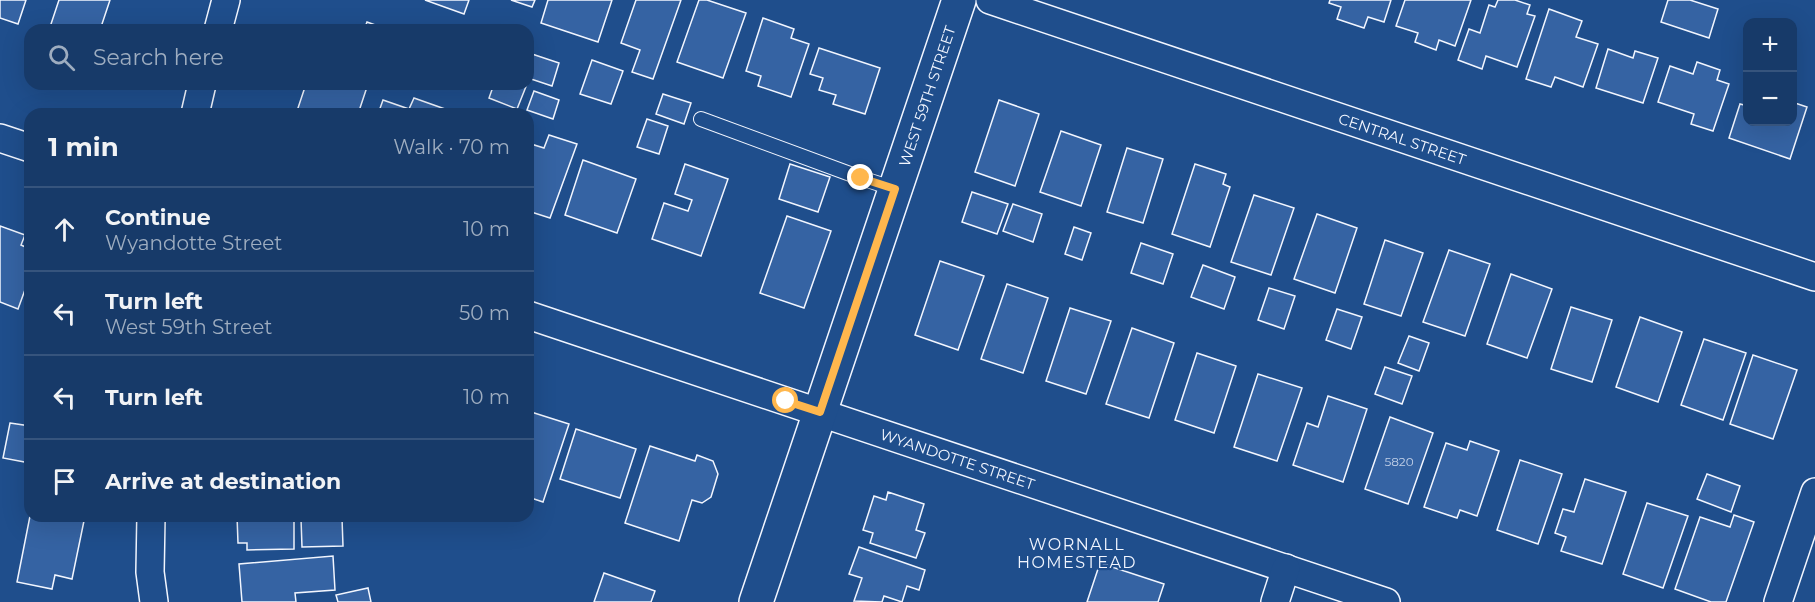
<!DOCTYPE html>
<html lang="en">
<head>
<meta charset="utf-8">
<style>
	:root { --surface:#173a69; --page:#244571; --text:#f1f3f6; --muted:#9eadc0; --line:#36547d }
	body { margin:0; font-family:Montserrat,sans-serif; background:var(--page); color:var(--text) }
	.controls { position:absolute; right:18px; top:18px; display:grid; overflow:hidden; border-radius:12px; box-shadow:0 6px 24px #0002 }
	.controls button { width:54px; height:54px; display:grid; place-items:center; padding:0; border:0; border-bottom:2px solid var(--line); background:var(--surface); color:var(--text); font:30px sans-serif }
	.stop { position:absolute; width:18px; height:18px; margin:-14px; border:4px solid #ffb74d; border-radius:50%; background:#fff }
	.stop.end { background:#ffb74d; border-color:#fff; box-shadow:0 2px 6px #0008 }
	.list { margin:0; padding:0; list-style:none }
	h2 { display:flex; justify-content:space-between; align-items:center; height:78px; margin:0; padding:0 24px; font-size:26px }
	h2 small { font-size:20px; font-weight:400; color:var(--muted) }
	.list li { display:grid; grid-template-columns:39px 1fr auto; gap:18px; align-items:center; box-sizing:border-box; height:84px; padding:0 24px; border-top:2px solid var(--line) }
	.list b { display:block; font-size:22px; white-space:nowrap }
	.list p { margin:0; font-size:20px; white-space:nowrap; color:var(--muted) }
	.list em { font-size:20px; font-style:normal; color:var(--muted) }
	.icon { flex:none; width:33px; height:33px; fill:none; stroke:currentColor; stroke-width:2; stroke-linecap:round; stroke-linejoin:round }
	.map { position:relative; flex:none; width:1815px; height:602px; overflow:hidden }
	.search { position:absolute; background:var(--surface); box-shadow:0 6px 24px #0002; left:24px; top:24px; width:510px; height:66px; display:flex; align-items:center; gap:15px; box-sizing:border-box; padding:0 21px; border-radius:18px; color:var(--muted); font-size:22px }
	.panel { position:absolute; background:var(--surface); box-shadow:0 6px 24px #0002; left:24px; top:108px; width:510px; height:414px; border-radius:18px }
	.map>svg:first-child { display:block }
</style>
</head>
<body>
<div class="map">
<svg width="1815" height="602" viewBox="0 0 1815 602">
	<rect width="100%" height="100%" fill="#1f4e8c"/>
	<g fill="#3563a3" stroke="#f2f6ff" stroke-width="1.5">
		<path d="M 0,0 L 26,0 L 18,24 L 0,18 Z"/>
		<path d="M 59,0 L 110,0 L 100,30 L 49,30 Z"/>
		<path d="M 425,0 L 469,0 L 464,14 Z"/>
		<path d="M 511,0 L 535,0 L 532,7 Z"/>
		<path d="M 548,0 L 612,0 L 598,42 L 541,23 Z"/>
		<path d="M 636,0 L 681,0 L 653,79 L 632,72 L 640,50 L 621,43 Z"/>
		<path d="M 699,0 L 707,0 L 746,13 L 723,78 L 677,62 Z"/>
		<path d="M 1330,0 L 1391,0 L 1384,22 L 1368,17 L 1364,28 L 1337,19 L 1341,7 L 1329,3 Z"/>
		<path d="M 1405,0 L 1471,0 L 1455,46 L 1439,40 L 1436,50 L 1415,42 L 1418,33 L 1396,26 Z"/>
		<path d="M 1498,0 L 1515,0 L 1530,5 L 1527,14 L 1535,16 L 1517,67 L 1486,56 L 1482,69 L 1458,60 L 1469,29 L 1480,33 L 1489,5 L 1495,7 Z"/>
		<path d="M 1668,0 L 1690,0 L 1718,9 L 1709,38 L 1661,22 Z"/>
		<path d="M 1549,9 L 1582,21 L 1576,37 L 1598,44 L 1583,87 L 1555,77 L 1551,87 L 1526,79 Z"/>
		<path d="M 763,18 L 794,29 L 791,38 L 809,44 L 791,97 L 758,86 L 761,76 L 746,71 Z"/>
		<path d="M 367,22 L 389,30 L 364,30 Z"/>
		<path d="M 819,48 L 880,68 L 865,114 L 833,104 L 836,95 L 819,90 L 823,78 L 810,74 Z"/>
		<path d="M 1608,49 L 1633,58 L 1635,51 L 1658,58 L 1643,103 L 1596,88 Z"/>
		<path d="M 532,54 L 559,63 L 552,86 L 528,78 L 528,66 Z"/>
		<path d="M 592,60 L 623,71 L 611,104 L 580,94 Z"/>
		<path d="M 1697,62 L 1720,70 L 1717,80 L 1729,84 L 1713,131 L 1691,124 L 1694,114 L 1658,102 L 1670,66 L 1693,74 Z"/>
		<path d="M 306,84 L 316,88 L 318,84 L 368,84 L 358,114 L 296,114 Z"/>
		<path d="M 494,84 L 527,84 L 517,109 L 489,98 Z"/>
		<path d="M 534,91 L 559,100 L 553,119 L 527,110 Z"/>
		<path d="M 663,94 L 691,103 L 684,124 L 656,114 Z"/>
		<path d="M 414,98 L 445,109 L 443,114 L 378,114 L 383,100 L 409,109 Z"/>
		<path d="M 999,100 L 1039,114 L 1015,186 L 975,172 Z"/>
		<path d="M 1792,102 L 1807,107 L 1790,159 L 1729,138 L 1740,104 L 1748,106 L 1748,122 L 1792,122 Z"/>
		<path d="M 647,119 L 668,126 L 659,154 L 637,147 Z"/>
		<path d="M 1061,131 L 1101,145 L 1081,206 L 1040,192 Z"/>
		<path d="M 549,135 L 577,144 L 550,218 L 528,211 L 528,151 L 531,144 L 544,148 Z"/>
		<path d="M 1127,148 L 1163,159 L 1143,223 L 1107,212 Z"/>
		<path d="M 583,160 L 636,179 L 617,233 L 565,215 Z"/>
		<path d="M 685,164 L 728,179 L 701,256 L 652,239 L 664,203 L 688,211 L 692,200 L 675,194 Z"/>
		<path d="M 790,164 L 830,177 L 818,212 L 779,199 Z"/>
		<path d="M 1195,164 L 1226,174 L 1223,184 L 1230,187 L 1210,247 L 1172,234 Z"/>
		<path d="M 972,192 L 1008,204 L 997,234 L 962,222 Z"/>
		<path d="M 1254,195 L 1294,208 L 1271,275 L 1231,262 Z"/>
		<path d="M 1013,204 L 1042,214 L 1033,242 L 1003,231 Z"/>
		<path d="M 1317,214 L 1357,228 L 1335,293 L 1294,279 Z"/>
		<path d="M 787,216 L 831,231 L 804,308 L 760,293 Z"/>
		<path d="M 0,226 L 25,235 L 21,245 L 30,249 L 30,276 L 18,309 L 0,302 Z"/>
		<path d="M 1074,227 L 1091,233 L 1082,260 L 1065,254 Z"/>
		<path d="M 1385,240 L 1423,253 L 1401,316 L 1364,304 Z"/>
		<path d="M 1141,243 L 1173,254 L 1163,284 L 1131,273 Z"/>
		<path d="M 1449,250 L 1490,264 L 1465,336 L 1423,322 Z"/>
		<path d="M 940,261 L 984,276 L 958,350 L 915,335 Z"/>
		<path d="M 1203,265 L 1235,277 L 1224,309 L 1191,297 Z"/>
		<path d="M 1511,274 L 1552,289 L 1527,358 L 1487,344 Z"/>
		<path d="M 1007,284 L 1048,298 L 1023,373 L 981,359 Z"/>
		<path d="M 1269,288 L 1295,296 L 1284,329 L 1258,320 Z"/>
		<path d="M 1571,307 L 1612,320 L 1592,382 L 1551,369 Z"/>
		<path d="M 1070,308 L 1111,321 L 1086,394 L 1046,381 Z"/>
		<path d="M 1337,309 L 1362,317 L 1351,349 L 1326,340 Z"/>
		<path d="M 1640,317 L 1682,332 L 1658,402 L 1616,387 Z"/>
		<path d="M 1132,328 L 1174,343 L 1149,418 L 1106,404 Z"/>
		<path d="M 1409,336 L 1429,343 L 1419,371 L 1398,363 Z"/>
		<path d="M 1704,339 L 1746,353 L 1723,420 L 1681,405 Z"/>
		<path d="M 1197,353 L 1236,366 L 1214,433 L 1175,420 Z"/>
		<path d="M 1753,355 L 1797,370 L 1773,439 L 1730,424 Z"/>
		<path d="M 1385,367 L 1412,376 L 1402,404 L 1375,394 Z"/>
		<path d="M 1258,374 L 1302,388 L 1277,461 L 1234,447 Z"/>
		<path d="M 1328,396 L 1367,409 L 1343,482 L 1293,465 L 1307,423 L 1318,427 Z"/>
		<path d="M 528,411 L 569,424 L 543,502 L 528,497 Z"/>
		<path d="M 1390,417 L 1433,433 L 1408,504 L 1365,489 Z"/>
		<path d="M 10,423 L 30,426 L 30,463 L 3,458 Z"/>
		<path d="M 576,429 L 636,449 L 620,498 L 560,479 Z"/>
		<path d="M 1470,441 L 1499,451 L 1477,516 L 1460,510 L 1457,518 L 1424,507 L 1446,443 L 1467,450 Z"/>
		<path d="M 650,446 L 695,461 L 697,455 L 713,461 L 718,474 L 711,497 L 702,503 L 692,500 L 679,541 L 625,523 Z"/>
		<path d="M 1520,460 L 1562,474 L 1538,544 L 1497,530 Z"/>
		<path d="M 1707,474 L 1740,486 L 1731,512 L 1697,499 Z"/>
		<path d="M 1585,479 L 1626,492 L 1602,564 L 1561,551 L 1566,537 L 1555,533 L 1563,509 L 1574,512 Z"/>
		<path d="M 888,492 L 924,504 L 916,530 L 925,533 L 916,558 L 870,543 L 873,533 L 863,530 L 874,496 L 886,500 Z"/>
		<path d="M 1647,503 L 1688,516 L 1663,588 L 1623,574 Z"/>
		<path d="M 1734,515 L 1754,522 L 1726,602 L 1711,602 L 1675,589 L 1700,517 L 1730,527 Z"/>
		<path d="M 30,516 L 85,516 L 72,579 L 55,575 L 52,589 L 17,582 Z"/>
		<path d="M 237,516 L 294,516 L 294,549 L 247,550 L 247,543 L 238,543 Z"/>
		<path d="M 342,518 L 343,546 L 302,547 L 301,519 Z"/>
		<path d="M 859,547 L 925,570 L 919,590 L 907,586 L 902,602 L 884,596 L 882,602 L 854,601 L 862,578 L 849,574 Z"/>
		<path d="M 333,556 L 335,590 L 295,593 L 296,602 L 242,602 L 239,564 Z"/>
		<path d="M 1100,563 L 1164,584 L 1158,602 L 1087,602 Z"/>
		<path d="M 604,573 L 655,591 L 651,602 L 594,602 Z"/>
		<path d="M 368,588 L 371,602 L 338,602 L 336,595 Z"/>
	</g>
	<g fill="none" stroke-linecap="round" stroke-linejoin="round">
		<g stroke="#f2f6ff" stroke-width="16">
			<path id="service" d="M 701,119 L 861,178 L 895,189"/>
		</g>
		<g stroke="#f2f6ff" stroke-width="30">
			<g id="minor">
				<path id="s1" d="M 990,0 L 1815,277"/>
				<path d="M 218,30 L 226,0"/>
				<path d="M 195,114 L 202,84"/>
				<path d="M 0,138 L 30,148"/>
				<path id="s2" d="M 528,315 L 1386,602"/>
				<path d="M 151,516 L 150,572 L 154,602"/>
				<path d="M 1275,602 L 1286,568"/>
				<path d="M 1778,602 L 1815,492"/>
			</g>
		</g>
		<g stroke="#f2f6ff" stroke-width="36">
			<g id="tertiary">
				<path id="s3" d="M 756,602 L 959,0"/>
			</g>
		</g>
		<use href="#service" stroke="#1f4e8c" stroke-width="14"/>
		<use href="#minor" stroke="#1f4e8c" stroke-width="27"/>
		<use href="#tertiary" stroke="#1f4e8c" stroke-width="33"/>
	</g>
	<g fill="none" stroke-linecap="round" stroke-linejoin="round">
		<path stroke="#ffb74d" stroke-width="8" d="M 786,401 L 820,412 L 895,189 L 861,178"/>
	</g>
	<g text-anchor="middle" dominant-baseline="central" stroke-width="4.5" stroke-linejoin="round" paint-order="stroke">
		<g font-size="12" fill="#c3d1e8">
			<text x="1399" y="461">5820</text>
		</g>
		<g font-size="15" fill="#f2f6ff" stroke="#1f4e8c">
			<text stroke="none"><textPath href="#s3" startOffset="534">WEST 59TH STREET</textPath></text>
			<text stroke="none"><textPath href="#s1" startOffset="435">CENTRAL STREET</textPath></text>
			<text stroke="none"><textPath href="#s2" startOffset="453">WYANDOTTE STREET</textPath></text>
		</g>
		<g font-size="16" letter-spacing="1.5" fill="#f2f6ff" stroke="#1f4e8c">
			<text x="1077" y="544">WORNALL<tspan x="1077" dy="18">HOMESTEAD</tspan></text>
		</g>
	</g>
</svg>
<div class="controls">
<button>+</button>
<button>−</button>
</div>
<div class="stop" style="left:786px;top:401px"></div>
<div class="stop end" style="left:861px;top:178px"></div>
<div class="search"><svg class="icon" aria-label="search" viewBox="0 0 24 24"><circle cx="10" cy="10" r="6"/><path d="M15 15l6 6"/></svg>Search here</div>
<section class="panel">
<h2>1 min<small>Walk · 70 m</small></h2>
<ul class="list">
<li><svg class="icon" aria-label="ahead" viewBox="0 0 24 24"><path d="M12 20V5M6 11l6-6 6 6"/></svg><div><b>Continue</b><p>Wyandotte Street</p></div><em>10 m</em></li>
<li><svg class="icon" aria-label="left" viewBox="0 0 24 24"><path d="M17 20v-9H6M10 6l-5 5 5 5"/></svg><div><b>Turn left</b><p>West 59th Street</p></div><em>50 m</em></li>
<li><svg class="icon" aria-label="left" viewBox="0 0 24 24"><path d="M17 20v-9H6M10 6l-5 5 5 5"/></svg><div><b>Turn left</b></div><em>10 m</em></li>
<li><svg class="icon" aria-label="arrive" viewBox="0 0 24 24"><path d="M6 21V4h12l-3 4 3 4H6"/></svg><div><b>Arrive at destination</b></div></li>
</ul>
</section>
</div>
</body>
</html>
